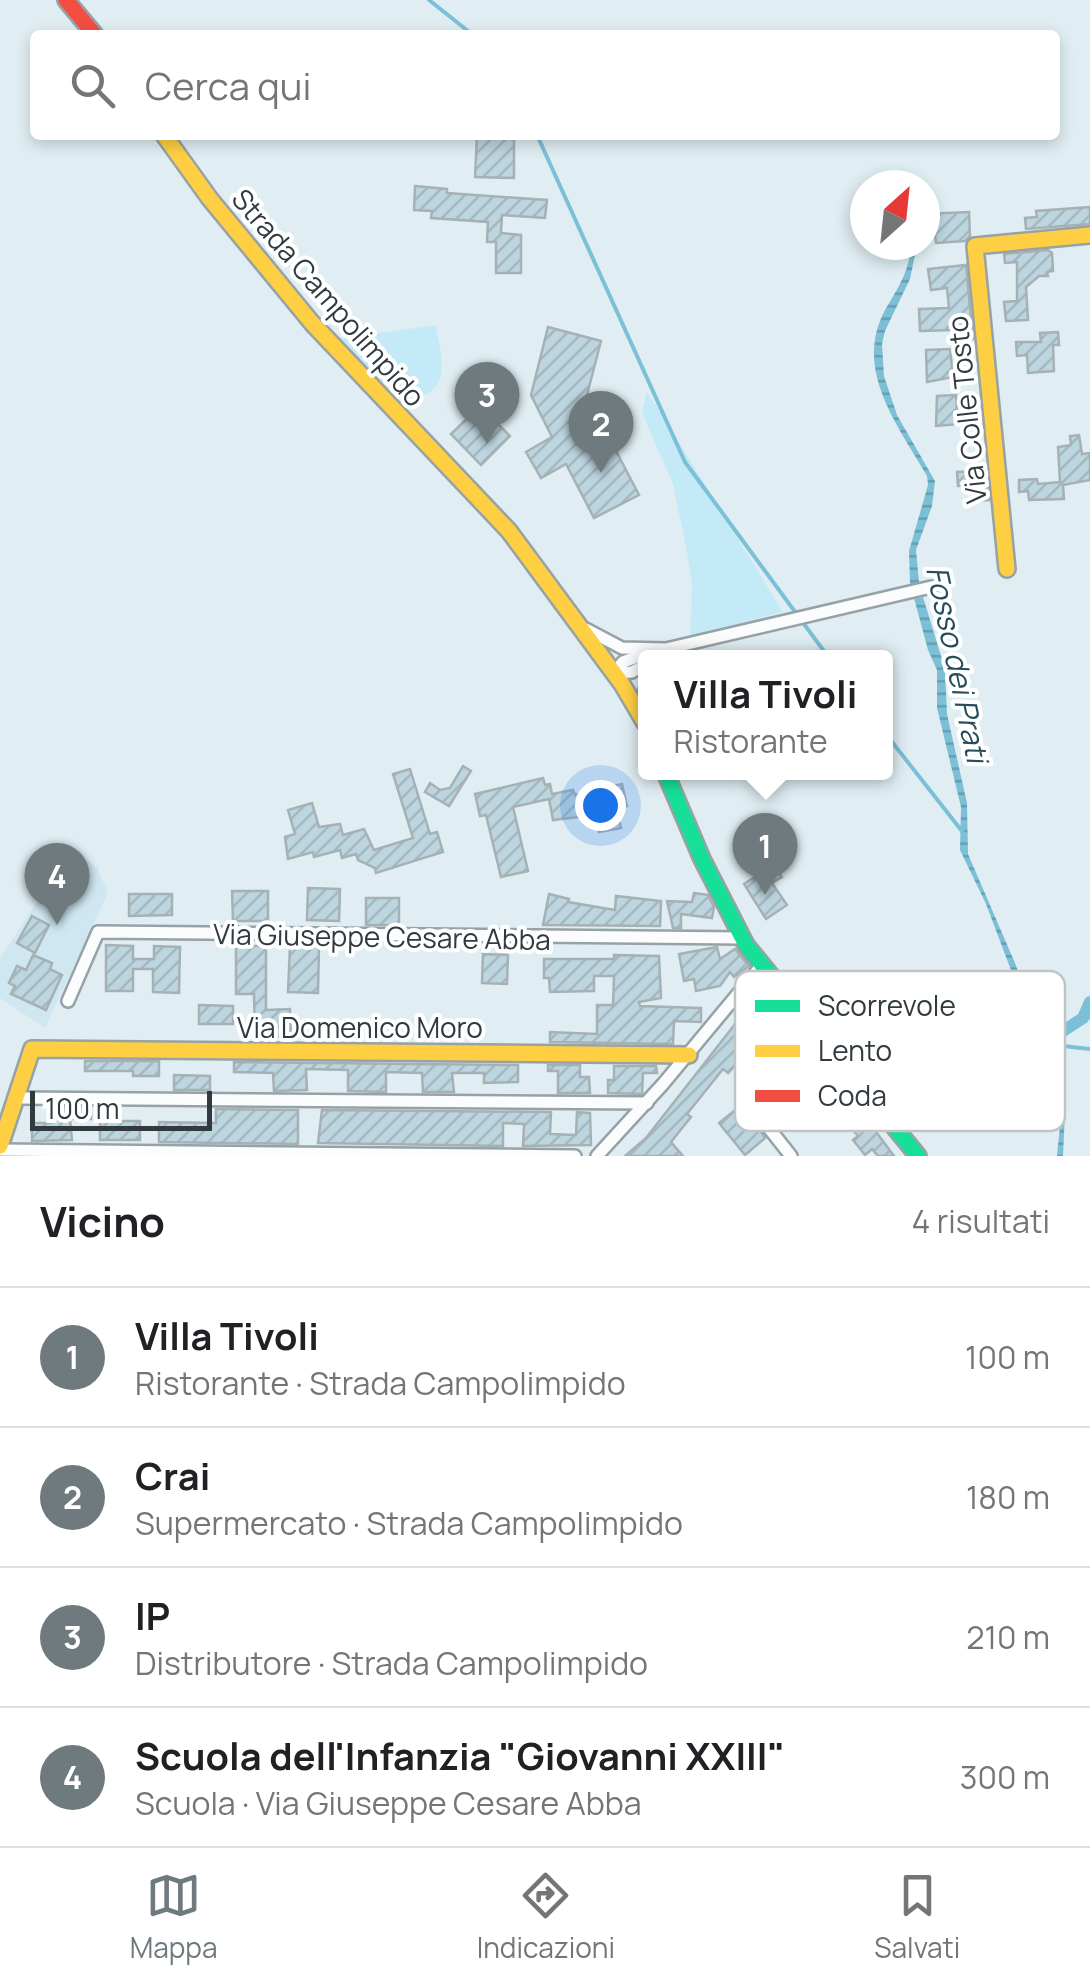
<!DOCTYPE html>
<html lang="it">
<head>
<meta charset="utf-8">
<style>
	:root { --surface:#fff; --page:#f2f2f2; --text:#202124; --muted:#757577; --line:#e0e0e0; --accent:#6e7a7e }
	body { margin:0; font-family:Manrope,sans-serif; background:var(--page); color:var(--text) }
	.compass { position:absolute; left:850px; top:170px; width:90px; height:90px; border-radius:50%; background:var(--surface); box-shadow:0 5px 15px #0003; rotate:27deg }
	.scale { position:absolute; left:30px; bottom:25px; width:182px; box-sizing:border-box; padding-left:10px; border:5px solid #313b3f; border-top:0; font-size:28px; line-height:35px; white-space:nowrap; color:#313b3f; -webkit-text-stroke:8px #fff; paint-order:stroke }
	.you { position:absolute; left:600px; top:805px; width:35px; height:35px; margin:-25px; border:8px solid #fff; border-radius:50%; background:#1a73e8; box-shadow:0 0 0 15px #1a73e833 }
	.badge { display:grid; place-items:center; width:65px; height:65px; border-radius:50%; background:var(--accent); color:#fff; font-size:32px; font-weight:700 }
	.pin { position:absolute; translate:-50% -82px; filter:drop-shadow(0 2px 5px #0008) }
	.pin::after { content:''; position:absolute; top:52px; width:35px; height:30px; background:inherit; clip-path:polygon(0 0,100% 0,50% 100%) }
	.popup { position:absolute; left:638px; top:650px; width:255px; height:130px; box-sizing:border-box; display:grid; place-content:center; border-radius:10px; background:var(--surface); filter:drop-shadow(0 2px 8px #0005); font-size:32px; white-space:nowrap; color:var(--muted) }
	.popup b { font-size:38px; color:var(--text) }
	.popup::after { content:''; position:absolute; left:50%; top:100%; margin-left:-20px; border:20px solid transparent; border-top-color:var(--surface) }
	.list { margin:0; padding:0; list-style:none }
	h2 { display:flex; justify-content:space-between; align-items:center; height:130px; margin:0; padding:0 40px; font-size:42px }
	h2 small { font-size:32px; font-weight:400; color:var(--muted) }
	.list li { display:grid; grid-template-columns:65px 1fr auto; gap:30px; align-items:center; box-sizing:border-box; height:140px; padding:0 40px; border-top:2px solid var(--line) }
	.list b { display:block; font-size:38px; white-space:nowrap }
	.list p { margin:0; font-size:32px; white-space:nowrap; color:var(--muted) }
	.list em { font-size:32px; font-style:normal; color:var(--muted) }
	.icon { flex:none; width:55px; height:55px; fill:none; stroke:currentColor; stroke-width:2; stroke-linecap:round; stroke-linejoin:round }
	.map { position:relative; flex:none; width:1090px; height:1156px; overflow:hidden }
	.search { position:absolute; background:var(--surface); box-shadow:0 5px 15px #0003; left:30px; right:30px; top:30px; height:110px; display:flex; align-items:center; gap:25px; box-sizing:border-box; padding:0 35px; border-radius:10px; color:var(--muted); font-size:38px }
	.sheet { height:690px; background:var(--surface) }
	nav { display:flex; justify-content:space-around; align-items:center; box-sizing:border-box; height:140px; border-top:2px solid var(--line); background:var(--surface); font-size:28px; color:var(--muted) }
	nav a { display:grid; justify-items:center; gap:5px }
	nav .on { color:var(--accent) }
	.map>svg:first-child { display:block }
</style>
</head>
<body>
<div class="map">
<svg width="1090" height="1156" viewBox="0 0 1090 1156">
	<defs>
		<pattern id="water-rules" width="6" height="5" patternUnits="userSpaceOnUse" patternTransform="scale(2.5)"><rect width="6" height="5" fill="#7cc0d8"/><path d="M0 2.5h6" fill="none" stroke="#669db1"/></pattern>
		<pattern id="building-hatch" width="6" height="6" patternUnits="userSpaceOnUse" patternTransform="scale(2.5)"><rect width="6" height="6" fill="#bdd5de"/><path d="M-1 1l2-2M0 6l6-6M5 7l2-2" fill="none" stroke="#a3b8c0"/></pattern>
	</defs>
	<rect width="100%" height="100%" fill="#e0eef3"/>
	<path fill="#cfe7f1" d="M 71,850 L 97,867 L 108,893 L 45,1028 L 0,998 L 0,958 Z"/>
	<g fill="#c4eaf8">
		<path d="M 436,325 C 440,351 452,384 423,396 C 386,397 362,363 338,339 Z"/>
		<path d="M 647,392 L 663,416 L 783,612 L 690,636 L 692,584 L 686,547 L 673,484 L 642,413 Z"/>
	</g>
	<g fill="url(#water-rules)">
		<path d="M 910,245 L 917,245 L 910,279 L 885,331 L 882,344 L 884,376 L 897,415 L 935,481 L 932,506 L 916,550 L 919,582 L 910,584 L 909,551 L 928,485 L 927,476 C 898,425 853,370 885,310 C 897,289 911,270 910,245 Z"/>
		<path d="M 923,597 L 945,669 L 947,714 L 967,803 L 968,854 L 1015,963 L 1060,1085 L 1065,1113 L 1063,1156 L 1057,1156 L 1060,1125 L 1055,1087 L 986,904 L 960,850 L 961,807 L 937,708 L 937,670 L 928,650 L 914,598 Z"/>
	</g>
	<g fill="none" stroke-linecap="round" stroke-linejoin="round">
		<g stroke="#7cc0d8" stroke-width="4">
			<path d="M 429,0 L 473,35"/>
			<path d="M 537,135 L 685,462 L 829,658"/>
			<path d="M 885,733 L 965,835"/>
			<path d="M 1083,1018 L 1090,1017"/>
			<path d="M 1045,1044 L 1090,1049"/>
		</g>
		<path stroke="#7cc0d8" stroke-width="12" d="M 1043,1044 L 1083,1018 L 1090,1002"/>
	</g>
	<g fill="url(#building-hatch)" stroke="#a6b1b5" stroke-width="2.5">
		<path d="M 477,136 L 514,139 L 514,178 L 475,177 Z"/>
		<path d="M 415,186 L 447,189 L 447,193 L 547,200 L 545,218 L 502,215 L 501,233 L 521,235 L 521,273 L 496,273 L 496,242 L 487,242 L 488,222 L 431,218 L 432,211 L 414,210 Z"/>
		<path d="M 1090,207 L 1090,224 L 1026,229 L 1025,218 L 1037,217 L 1036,211 Z"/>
		<path d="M 969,212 L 970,236 L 965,241 L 936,243 L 934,227 L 925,227 L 925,214 Z"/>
		<path d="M 1048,250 L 1052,253 L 1053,271 L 1047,272 L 1048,276 L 1039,276 L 1026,287 L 1028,320 L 1006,321 L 1004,302 L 1017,301 L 1017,262 L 1005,263 L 1004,254 Z"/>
		<path d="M 966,265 L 973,339 L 956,341 L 954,330 L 920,331 L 919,309 L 949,308 L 947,288 L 931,290 L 928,269 Z"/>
		<path d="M 548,327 L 601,341 L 587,395 L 639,495 L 594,518 L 566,464 L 541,478 L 526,452 L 552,437 L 531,395 Z"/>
		<path d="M 1058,332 L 1059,345 L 1053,345 L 1054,371 L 1028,373 L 1027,355 L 1017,356 L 1016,342 L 1041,342 L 1040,333 Z"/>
		<path d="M 950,349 L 953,377 L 927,382 L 926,350 Z"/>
		<path d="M 956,395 L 958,424 L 936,426 L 937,396 Z"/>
		<path d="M 480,406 L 510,436 L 481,465 L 451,434 Z"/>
		<path d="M 1079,435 L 1082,454 L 1090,453 L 1090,480 L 1063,485 L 1064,499 L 1029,500 L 1028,491 L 1019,492 L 1019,480 L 1037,479 L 1038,484 L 1060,482 L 1058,447 L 1071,445 L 1070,436 Z"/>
		<path d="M 981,471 L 982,488 L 988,488 L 989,500 L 974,501 L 972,485 L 958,486 L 957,472 Z"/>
		<path d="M 463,766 L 471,771 L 449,806 L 425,792 L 430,783 L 440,790 L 450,788 Z"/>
		<path d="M 410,769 L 430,834 L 437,832 L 443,852 L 376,873 L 375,868 L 358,860 L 356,854 L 342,858 L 340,850 L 314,857 L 313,852 L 288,859 L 285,837 L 295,834 L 288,810 L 312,803 L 319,827 L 340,824 L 343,835 L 364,829 L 374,850 L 413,838 L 393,774 Z"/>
		<path d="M 543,778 L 545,785 L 550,784 L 552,794 L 573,790 L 575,795 L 622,784 L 627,806 L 616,809 L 621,828 L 599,832 L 595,815 L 553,820 L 549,799 L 513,807 L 528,871 L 501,877 L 486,815 L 480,816 L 475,794 Z"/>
		<path d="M 774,865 L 782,877 L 772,883 L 787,905 L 766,919 L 744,884 Z"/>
		<path d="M 308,888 L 340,889 L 339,921 L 307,920 Z"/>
		<path d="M 232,891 L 268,891 L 268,921 L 233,921 Z"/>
		<path d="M 694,893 L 708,895 L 714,907 L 712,918 L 681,914 L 681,928 L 673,928 L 667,901 L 692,902 Z"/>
		<path d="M 129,894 L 172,894 L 172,915 L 129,916 Z"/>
		<path d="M 549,894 L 569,899 L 568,902 L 615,910 L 616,896 L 661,901 L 660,926 L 543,925 Z"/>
		<rect x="366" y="898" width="33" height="27"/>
		<path d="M 32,916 L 49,925 L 35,953 L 17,943 Z"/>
		<path d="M 106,945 L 133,946 L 133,959 L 154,959 L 154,946 L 180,947 L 179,993 L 153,992 L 153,969 L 133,969 L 133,991 L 106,991 Z"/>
		<path d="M 236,946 L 266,946 L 266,1010 L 290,1009 L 291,1036 L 255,1038 L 254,994 L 236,994 Z"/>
		<path d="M 290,946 L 319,947 L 318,993 L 288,992 Z"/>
		<path d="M 717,947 L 720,959 L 735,949 L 749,966 L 734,977 L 730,972 L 720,986 L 696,991 L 694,979 L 684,981 L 679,954 Z"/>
		<path d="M 483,954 L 508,955 L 507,984 L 482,983 Z"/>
		<path d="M 33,955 L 52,963 L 50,969 L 62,975 L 46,1010 L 11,994 L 15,986 L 9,983 L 17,966 L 26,970 Z"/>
		<path d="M 614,955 L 659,956 L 661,998 L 639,1002 L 640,1006 L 701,1008 L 701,1022 L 674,1021 L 673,1044 L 550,1042 L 550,1032 L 597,1034 L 597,1005 L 613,1005 L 614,976 L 594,976 L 594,991 L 550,992 L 549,978 L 544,978 L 544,959 L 614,959 Z"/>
		<path d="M 764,987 L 776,1000 L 748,1035 L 757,1042 L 728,1073 L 723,1069 L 687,1114 L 691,1117 L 671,1142 L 683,1156 L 625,1156 L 646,1138 Z"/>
		<path d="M 199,1005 L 233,1006 L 233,1024 L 199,1024 Z"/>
		<path d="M 794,1028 L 837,1083 L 841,1079 L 851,1092 L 868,1114 L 865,1117 L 894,1156 L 878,1156 L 872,1149 L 865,1155 L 853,1140 L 858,1136 L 841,1116 L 837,1120 L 788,1061 L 775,1042 Z"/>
		<path d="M 85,1061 L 159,1061 L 159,1076 L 133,1076 L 133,1071 L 85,1071 Z"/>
		<path d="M 234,1062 L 518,1065 L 518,1082 L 484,1083 L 484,1073 L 452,1073 L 454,1092 L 423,1092 L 422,1073 L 386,1072 L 386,1092 L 348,1091 L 348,1070 L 306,1069 L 307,1090 L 274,1091 L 273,1073 L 234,1072 Z"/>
		<path d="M 548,1065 L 580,1065 L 580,1077 L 589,1077 L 590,1093 L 558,1093 L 558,1071 L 548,1071 Z"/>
		<path d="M 614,1066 L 656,1066 L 657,1073 L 643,1073 L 642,1094 L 608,1093 L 608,1080 L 614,1080 Z"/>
		<path d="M 768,1068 L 798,1105 L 777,1123 L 770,1118 L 762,1120 L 759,1129 L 765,1138 L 745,1155 L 719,1123 L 754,1095 L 746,1086 Z"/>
		<path d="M 174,1075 L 210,1076 L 210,1090 L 174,1090 Z"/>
		<path d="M 50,1108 L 91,1108 L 91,1119 L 70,1119 L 72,1140 L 32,1141 L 32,1123 L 51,1123 Z"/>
		<path d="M 216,1109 L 298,1110 L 298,1144 L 159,1142 L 159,1122 L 216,1123 Z"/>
		<path d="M 322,1110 L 551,1112 L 550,1134 L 576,1135 L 577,1112 L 590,1113 L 591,1145 L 523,1146 L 524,1124 L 503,1123 L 503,1146 L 318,1143 Z"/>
		<rect x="100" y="1121" width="40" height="19"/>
	</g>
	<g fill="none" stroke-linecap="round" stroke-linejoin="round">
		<g stroke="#97a2a6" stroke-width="16">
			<g id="street">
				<path d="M 586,629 L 622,648 L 666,649 L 931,587"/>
				<path d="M 614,673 L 623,662 L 642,655"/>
				<path d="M 614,673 L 632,672 L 645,665"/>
				<path d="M 642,717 L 645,689"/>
				<path d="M 68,1001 L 98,932 L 742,938"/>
				<path d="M 16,1098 L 647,1103"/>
				<path d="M 768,1127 L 791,1156"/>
				<path d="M 0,1150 L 575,1156"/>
				<path d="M 597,1156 L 663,1084 L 761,966"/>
			</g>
		</g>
		<g stroke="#97a2a6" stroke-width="20">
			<path id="fast" d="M 665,772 L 702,859 L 746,945 L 918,1156"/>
		</g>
		<g stroke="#97a2a6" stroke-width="20">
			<g id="slow">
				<path d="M 164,135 L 210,199 L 312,323 L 509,531 L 622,684 L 645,723"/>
				<path d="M 1007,569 L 975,246 L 1090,235"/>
				<path d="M 0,1146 L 32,1049 L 689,1055"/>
			</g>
		</g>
		<g stroke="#97a2a6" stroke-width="20">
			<path id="jam" d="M 66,0 L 95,35"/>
		</g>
		<use href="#street" stroke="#fafcfd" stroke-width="11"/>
		<use href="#fast" stroke="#16e098" stroke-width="15"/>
		<use href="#slow" stroke="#ffcf43" stroke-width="15"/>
		<use href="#jam" stroke="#f24e42" stroke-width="15"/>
	</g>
	<g text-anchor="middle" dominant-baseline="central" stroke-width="8" stroke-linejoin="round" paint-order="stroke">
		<g font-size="28" fill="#313b3f" stroke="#fff">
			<text transform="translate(329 297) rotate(49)">Strada Campolimpido</text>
			<text transform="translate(966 410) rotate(-96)">Via Colle Tosto</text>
			<text transform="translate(382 936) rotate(1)">Via Giuseppe Cesare Abba</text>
			<text x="360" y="1027">Via Domenico Moro</text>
		</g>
		<g font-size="30" font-style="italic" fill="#254d5b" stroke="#fff">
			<text transform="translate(958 664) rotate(78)">Fosso dei Prati</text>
		</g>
	</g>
	<rect x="735" y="971" width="330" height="160" rx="15" fill="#fff" stroke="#c1c4c5" stroke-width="2.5"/>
	<rect x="755" y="1000" width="45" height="12" fill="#16e098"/>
	<rect x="755" y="1045" width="45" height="12" fill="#ffcf43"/>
	<rect x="755" y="1090" width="45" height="12" fill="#f24e42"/>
	<g font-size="28" fill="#313b3f">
		<text x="818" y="1016">Scorrevole</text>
		<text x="818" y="1061">Lento</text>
		<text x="818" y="1106">Coda</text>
	</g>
</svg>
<svg class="compass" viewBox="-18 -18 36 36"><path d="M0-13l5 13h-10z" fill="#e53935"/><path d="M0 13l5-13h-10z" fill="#757577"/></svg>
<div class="scale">100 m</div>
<div class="you"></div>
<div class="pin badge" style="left:765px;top:895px">1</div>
<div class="popup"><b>Villa Tivoli</b>Ristorante</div>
<div class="pin badge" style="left:601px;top:473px">2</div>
<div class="pin badge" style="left:487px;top:444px">3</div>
<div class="pin badge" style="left:57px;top:925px">4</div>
<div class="search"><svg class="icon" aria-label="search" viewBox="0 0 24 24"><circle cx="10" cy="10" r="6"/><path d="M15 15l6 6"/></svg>Cerca qui</div>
</div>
<section class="sheet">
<h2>Vicino<small>4 risultati</small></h2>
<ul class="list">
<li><span class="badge">1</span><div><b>Villa Tivoli</b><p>Ristorante · Strada Campolimpido</p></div><em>100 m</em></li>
<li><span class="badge">2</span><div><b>Crai</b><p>Supermercato · Strada Campolimpido</p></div><em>180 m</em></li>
<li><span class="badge">3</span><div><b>IP</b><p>Distributore · Strada Campolimpido</p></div><em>210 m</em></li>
<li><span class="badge">4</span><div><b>Scuola dell'Infanzia &quot;Giovanni XXIII&quot;</b><p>Scuola · Via Giuseppe Cesare Abba</p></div><em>300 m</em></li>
</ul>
</section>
<nav>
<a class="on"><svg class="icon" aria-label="map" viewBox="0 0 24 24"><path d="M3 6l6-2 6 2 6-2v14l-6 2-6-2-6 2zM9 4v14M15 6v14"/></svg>Mappa</a>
<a><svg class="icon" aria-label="directions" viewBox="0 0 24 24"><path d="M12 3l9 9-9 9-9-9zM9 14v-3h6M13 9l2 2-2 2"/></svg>Indicazioni</a>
<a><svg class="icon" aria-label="saved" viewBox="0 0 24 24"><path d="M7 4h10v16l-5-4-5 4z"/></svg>Salvati</a>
</nav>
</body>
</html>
